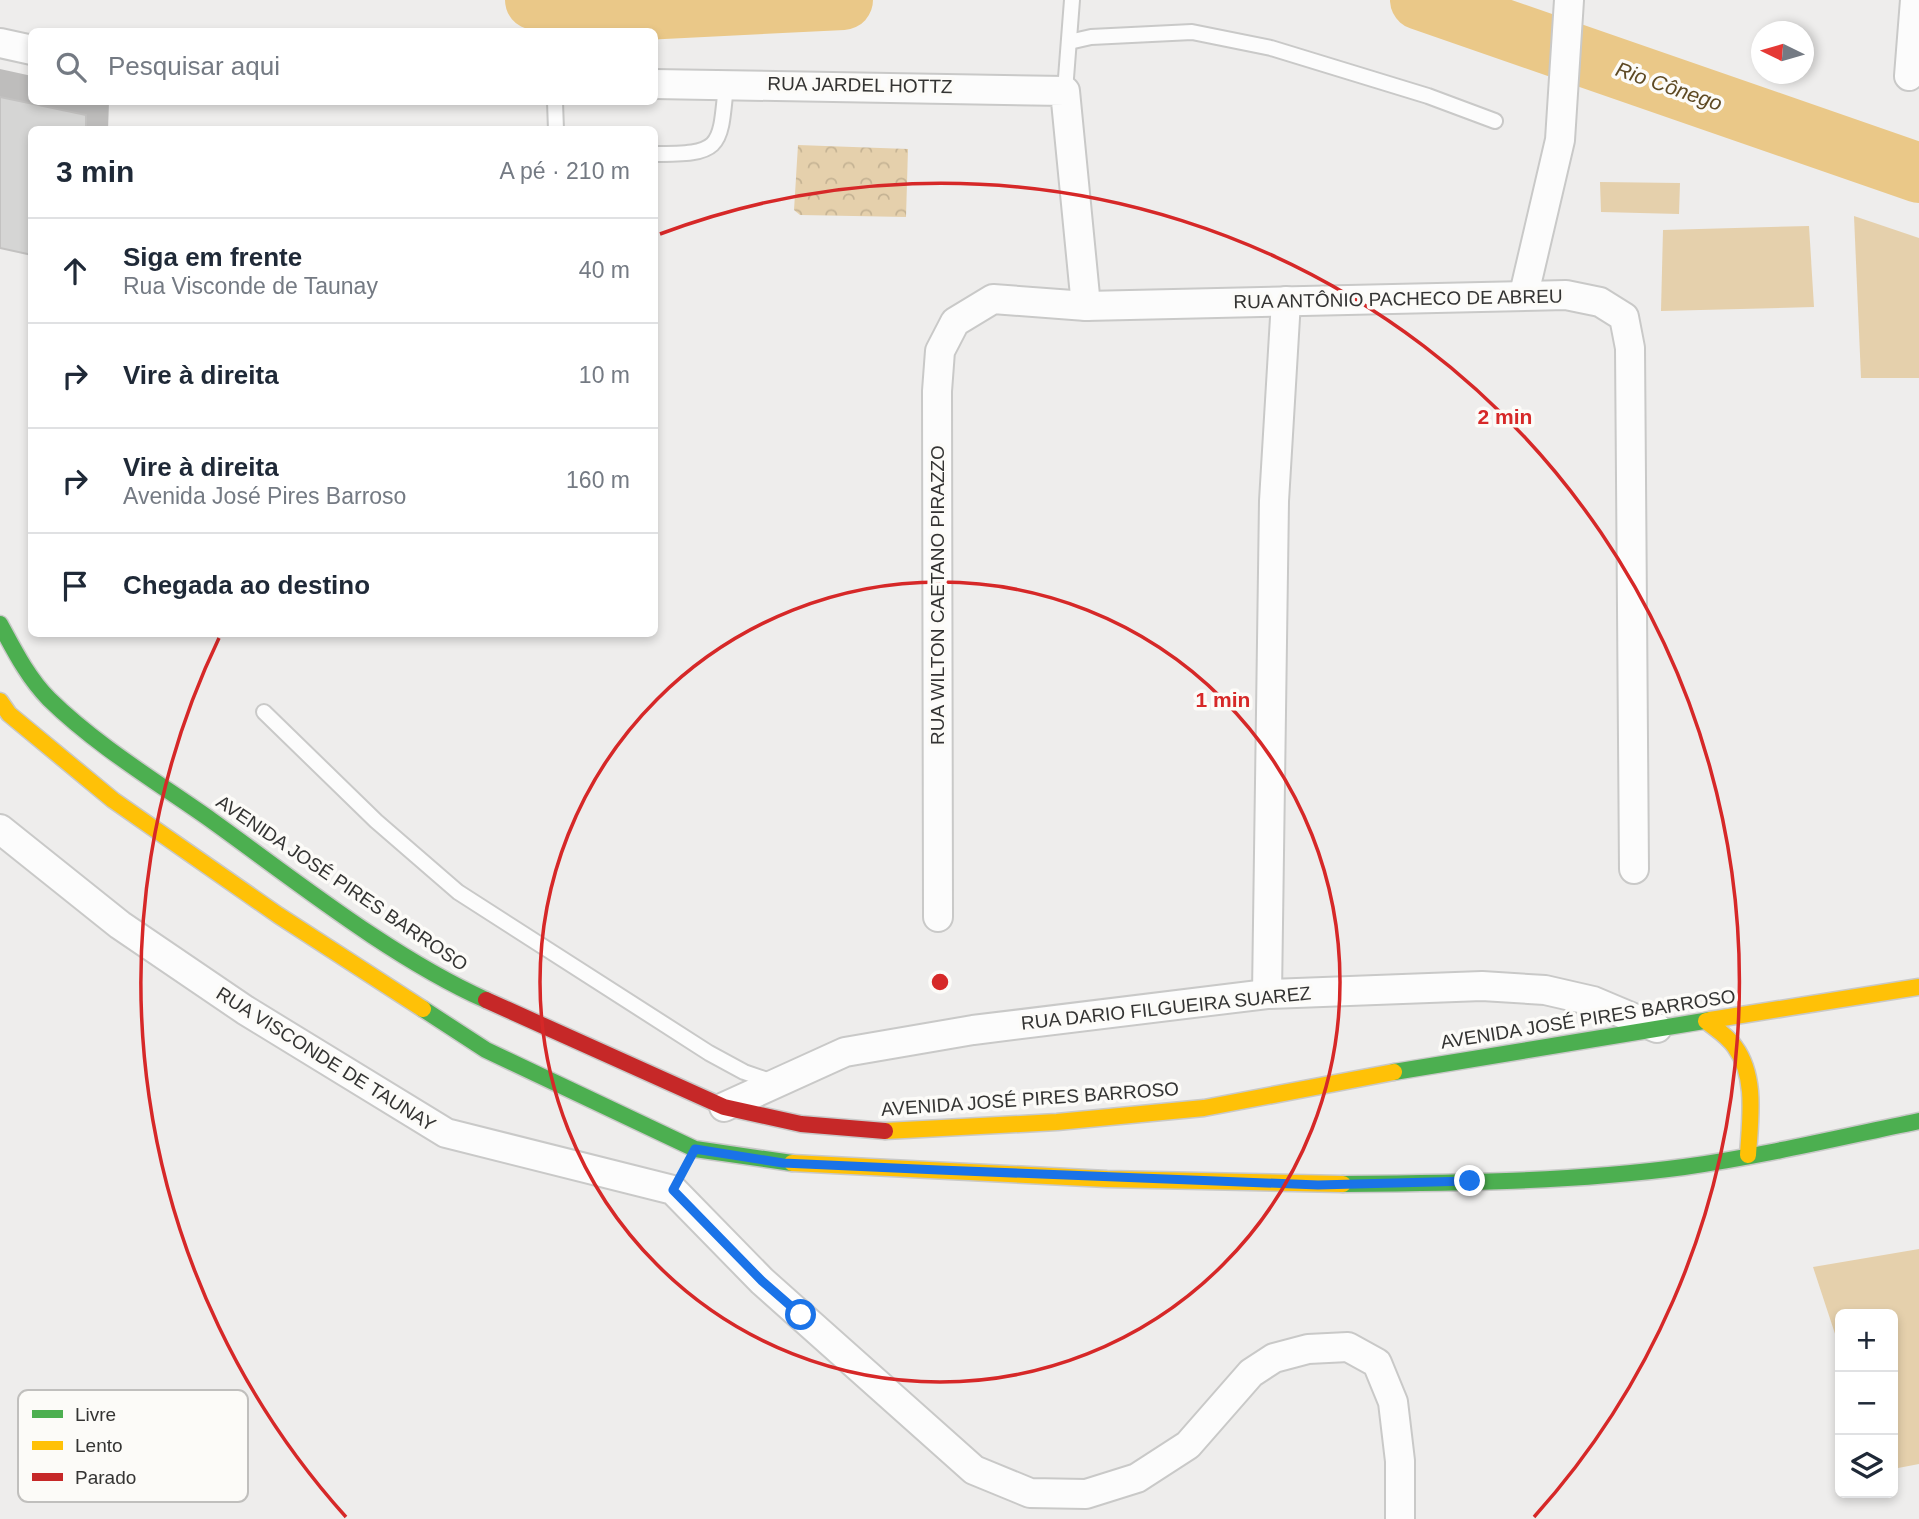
<!DOCTYPE html>
<html lang="pt">
<head>
<meta charset="utf-8">
<style>
	:root { --surface:#fff; --page:#f6f6f7; --text:#1f2937; --muted:#747a83; --line:#e0e1e3 }
	body { margin:0; font-family:Arial,sans-serif; background:var(--page); color:var(--text) }
	.controls { position:absolute; right:21px; bottom:21px; display:grid; overflow:hidden; border-radius:10px; box-shadow:0 4px 10px #0003 }
	.controls button { width:63px; height:63px; display:grid; place-items:center; padding:0; border:0; border-bottom:2px solid var(--line); background:var(--surface); color:var(--text); font:35px sans-serif }
	.compass { position:absolute; left:1751px; top:21px; width:63px; height:63px; border-radius:50%; background:var(--surface); box-shadow:0 4px 10px #0003; rotate:275deg }
	.stop { position:absolute; width:21px; height:21px; margin:-16px; border:5px solid #1a73e8; border-radius:50%; background:#fff }
	.stop.end { background:#1a73e8; border-color:#fff; box-shadow:0 2px 7px #0008 }
	.list { margin:0; padding:0; list-style:none }
	h2 { display:flex; justify-content:space-between; align-items:center; height:91px; margin:0; padding:0 28px; font-size:30px }
	h2 small { font-size:23px; font-weight:400; color:var(--muted) }
	.list li { display:grid; grid-template-columns:46px 1fr auto; gap:21px; align-items:center; box-sizing:border-box; height:105px; padding:0 28px; border-top:2px solid var(--line) }
	.list b { display:block; font-size:26px; white-space:nowrap }
	.list p { margin:0; font-size:23px; white-space:nowrap; color:var(--muted) }
	.list em { font-size:23px; font-style:normal; color:var(--muted) }
	.icon { flex:none; width:38px; height:38px; fill:none; stroke:currentColor; stroke-width:2; stroke-linecap:round; stroke-linejoin:round }
	.map { position:relative; flex:none; width:1919px; height:1519px; overflow:hidden }
	.search { position:absolute; background:var(--surface); box-shadow:0 4px 10px #0003; left:28px; top:28px; width:630px; height:77px; display:flex; align-items:center; gap:18px; box-sizing:border-box; padding:0 24px; border-radius:10px; color:var(--muted); font-size:26px }
	.panel { position:absolute; background:var(--surface); box-shadow:0 4px 10px #0003; left:28px; top:126px; width:630px; height:511px; border-radius:10px }
	.map>svg:first-child { display:block }
</style>
</head>
<body>
<div class="map">
<svg width="1919" height="1519" viewBox="0 0 1919 1519">
	<defs>
		<pattern id="forest-crowns" width="20" height="18" patternUnits="userSpaceOnUse" patternTransform="scale(1.75)"><rect width="20" height="18" fill="#e5d0ac"/><path d="M2 6a3 3 0 1 1 6 0M12 15a3 3 0 1 1 6 0" fill="none" stroke="#c5b394"/></pattern>
	</defs>
	<rect width="100%" height="100%" fill="#eeedec"/>
	<g fill="#e5d0ac">
		<path d="M 1600,182 L 1680,183 L 1679,214 L 1601,212 Z"/>
		<path d="M 1854,216 L 1919,238 L 1919,378 L 1861,378 Z"/>
		<path d="M 1809,226 L 1814,307 L 1661,311 L 1663,230 Z"/>
		<path d="M 1919,1249 L 1919,1464 L 1893,1469 L 1893,1314 L 1840,1314 L 1840,1349 L 1813,1267 Z"/>
	</g>
	<path fill="url(#forest-crowns)" d="M 798,145 L 908,149 L 906,217 L 800,215 L 794,210 Z"/>
	<path fill="#0003" d="M 0,69 L 32,76 L 32,102 L 109,102 L 108,130 L 32,130 L 0,246 Z"/>
	<g fill="none" stroke-linecap="round" stroke-linejoin="round">
		<g stroke="#eac888" stroke-width="60">
			<path d="M 535,0 L 643,10 L 843,0"/>
			<path d="M 1420,0 L 1919,173"/>
		</g>
	</g>
	<path fill="#d5d5d4" stroke="#c3c2c1" stroke-width="2" d="M 0,97 L 86,115 L 86,130 L 32,130 L 32,255 L 0,248 Z"/>
	<g fill="none" stroke-linecap="round" stroke-linejoin="round">
		<g stroke="#c9c9c8" stroke-width="18">
			<g id="lane">
				<path d="M 1069,42 L 1091,37 L 1192,32 L 1271,48 L 1428,96 L 1495,121"/>
				<path d="M 1065,91 L 1072,0"/>
				<path d="M 555,102 L 556,130"/>
				<path d="M 654,154 C 722,154 720,149 726,84"/>
				<path d="M 264,712 L 376,821 L 458,892 L 709,1053 L 744,1072 L 773,1082"/>
			</g>
		</g>
		<g stroke="#c9c9c8" stroke-width="32">
			<g id="street">
				<path d="M 0,43 L 32,50"/>
				<path d="M 1909,76 L 1915,0"/>
				<path d="M 654,84 L 1065,91 L 1086,306"/>
				<path d="M 1524,294 L 1560,140 L 1569,0"/>
				<path d="M 0,829 L 120,925 L 245,1010 L 446,1133 L 673,1190 L 762,1281 L 974,1470 L 1030,1493 L 1086,1494 L 1137,1478 L 1188,1445 L 1251,1373 L 1274,1358 L 1308,1349 L 1348,1347 L 1377,1363 L 1393,1402 L 1400,1461 L 1400,1519"/>
				<path d="M 938,917 L 937,391 L 940,351 L 955,322 L 993,299 L 1086,306 L 1566,295 L 1600,302 L 1624,317 L 1630,348 L 1634,869"/>
				<path d="M 1267,994 L 1274,501 L 1286,301"/>
				<path d="M 724,1107 L 845,1052 L 973,1030 L 1267,994 L 1482,986 L 1545,990 L 1593,1001 L 1657,1028"/>
			</g>
		</g>
		<g stroke="#c9c9c8" stroke-width="19">
			<g id="fast">
				<path d="M 0,624 C 14,650 28,678 49,699 C 97,746 157,782 211,820 C 296,881 392,958 486,1000"/>
				<path d="M 423,1009 L 486,1050 L 695,1149 L 792,1163"/>
				<path d="M 1394,1072 L 1710,1020"/>
				<path d="M 1343,1184 C 1456,1183 1571,1182 1684,1167 C 1763,1156 1841,1137 1919,1121"/>
			</g>
		</g>
		<g stroke="#c9c9c8" stroke-width="19">
			<g id="slow">
				<path d="M 0,701 L 9,714 L 113,800 L 278,915 L 423,1009"/>
				<path d="M 1710,1020 L 1919,987"/>
				<path d="M 1706,1021 C 1716,1029 1728,1036 1735,1047 C 1757,1077 1750,1120 1748,1155"/>
				<path d="M 885,1131 L 1057,1122 L 1204,1108 L 1394,1072"/>
				<path d="M 792,1163 L 1107,1179 L 1343,1184"/>
			</g>
		</g>
		<g stroke="#c9c9c8" stroke-width="19">
			<path id="jam" d="M 486,1000 L 724,1107 L 801,1124 L 885,1131"/>
		</g>
		<use href="#lane" stroke="#fcfcfc" stroke-width="14"/>
		<use href="#street" stroke="#fcfcfc" stroke-width="28"/>
		<use href="#fast" stroke="#4caf50" stroke-width="16"/>
		<use href="#slow" stroke="#ffc107" stroke-width="16"/>
		<use href="#jam" stroke="#c62828" stroke-width="16"/>
	</g>
	<g fill="none" stroke-linecap="round" stroke-linejoin="round">
		<path stroke="#1a73e8" stroke-width="9" d="M 801,1315 L 762,1281 L 673,1190 L 695,1149 L 783,1163 L 939,1170 L 1318,1185 L 1470,1181"/>
	</g>
	<g fill="none" stroke="#d62828" stroke-width="3.5">
		<circle cx="940" cy="982" r="400"/>
		<path d="M346 1517A799 799 0 0 1 219 638M660 234A799 799 0 0 1 1534 1517"/>
	</g>
	<g text-anchor="middle" dominant-baseline="central" stroke-width="7" stroke-linejoin="round" paint-order="stroke">
		<g font-size="19" fill="#343433" stroke="#fcfbf8">
			<text transform="translate(860 85) rotate(1)">RUA JARDEL HOTTZ</text>
			<text transform="translate(1398 299) rotate(-1)">RUA ANTÔNIO PACHECO DE ABREU</text>
			<text transform="translate(937 595) rotate(-90)">RUA WILTON CAETANO PIRAZZO</text>
			<text transform="translate(342 883) rotate(34)">AVENIDA JOSÉ PIRES BARROSO</text>
			<text transform="translate(1166 1008) rotate(-6)">RUA DARIO FILGUEIRA SUAREZ</text>
			<text transform="translate(1588 1019) rotate(-9)">AVENIDA JOSÉ PIRES BARROSO</text>
			<text transform="translate(326 1059) rotate(32)">RUA VISCONDE DE TAUNAY</text>
			<text transform="translate(1030 1099) rotate(-4)">AVENIDA JOSÉ PIRES BARROSO</text>
		</g>
		<g font-size="21" font-style="italic" fill="#5d4923" stroke="#fcfbf8">
			<text transform="translate(1669 86) rotate(19)">Rio Cônego</text>
		</g>
	</g>
	<rect x="18" y="1390" width="230" height="112" rx="10" fill="#fcfbf8" stroke="#c0bfbd" stroke-width="2"/>
	<rect x="32" y="1410" width="31" height="8" fill="#4caf50"/>
	<rect x="32" y="1441" width="31" height="9" fill="#ffc107"/>
	<rect x="32" y="1473" width="31" height="8" fill="#c62828"/>
	<g font-size="19" fill="#343433">
		<text x="75" y="1421">Livre</text>
		<text x="75" y="1452">Lento</text>
		<text x="75" y="1484">Parado</text>
	</g>
	<circle cx="940" cy="982" r="10" fill="#d62828" stroke="#fcfbf8" stroke-width="3.5"/>
	<g font-size="21" text-anchor="middle" font-weight="bold" fill="#d62828" stroke="#fcfbf8" stroke-width="7" stroke-linejoin="round" paint-order="stroke">
		<text x="1505" y="424">2 min</text>
		<text x="1223" y="707">1 min</text>
	</g>
</svg>
<div class="controls">
<button>+</button>
<button>−</button>
<button><svg class="icon" aria-label="layers" viewBox="0 0 24 24"><path d="M12 4l9 5-9 5-9-5zM3 14l9 5 9-5"/></svg></button>
</div>
<svg class="compass" viewBox="-18 -18 36 36"><path d="M0-13l5 13h-10z" fill="#e53935"/><path d="M0 13l5-13h-10z" fill="#747a83"/></svg>
<div class="stop" style="left:801px;top:1315px"></div>
<div class="stop end" style="left:1470px;top:1181px"></div>
<div class="search"><svg class="icon" aria-label="search" viewBox="0 0 24 24"><circle cx="10" cy="10" r="6"/><path d="M15 15l6 6"/></svg>Pesquisar aqui</div>
<section class="panel">
<h2>3 min<small>A pé · 210 m</small></h2>
<ul class="list">
<li><svg class="icon" aria-label="ahead" viewBox="0 0 24 24"><path d="M12 20V5M6 11l6-6 6 6"/></svg><div><b>Siga em frente</b><p>Rua Visconde de Taunay</p></div><em>40 m</em></li>
<li><svg class="icon" aria-label="right" viewBox="0 0 24 24"><path d="M7 20v-9h11M14 6l5 5-5 5"/></svg><div><b>Vire à direita</b></div><em>10 m</em></li>
<li><svg class="icon" aria-label="right" viewBox="0 0 24 24"><path d="M7 20v-9h11M14 6l5 5-5 5"/></svg><div><b>Vire à direita</b><p>Avenida José Pires Barroso</p></div><em>160 m</em></li>
<li><svg class="icon" aria-label="arrive" viewBox="0 0 24 24"><path d="M6 21V4h12l-3 4 3 4H6"/></svg><div><b>Chegada ao destino</b></div></li>
</ul>
</section>
</div>
</body>
</html>
